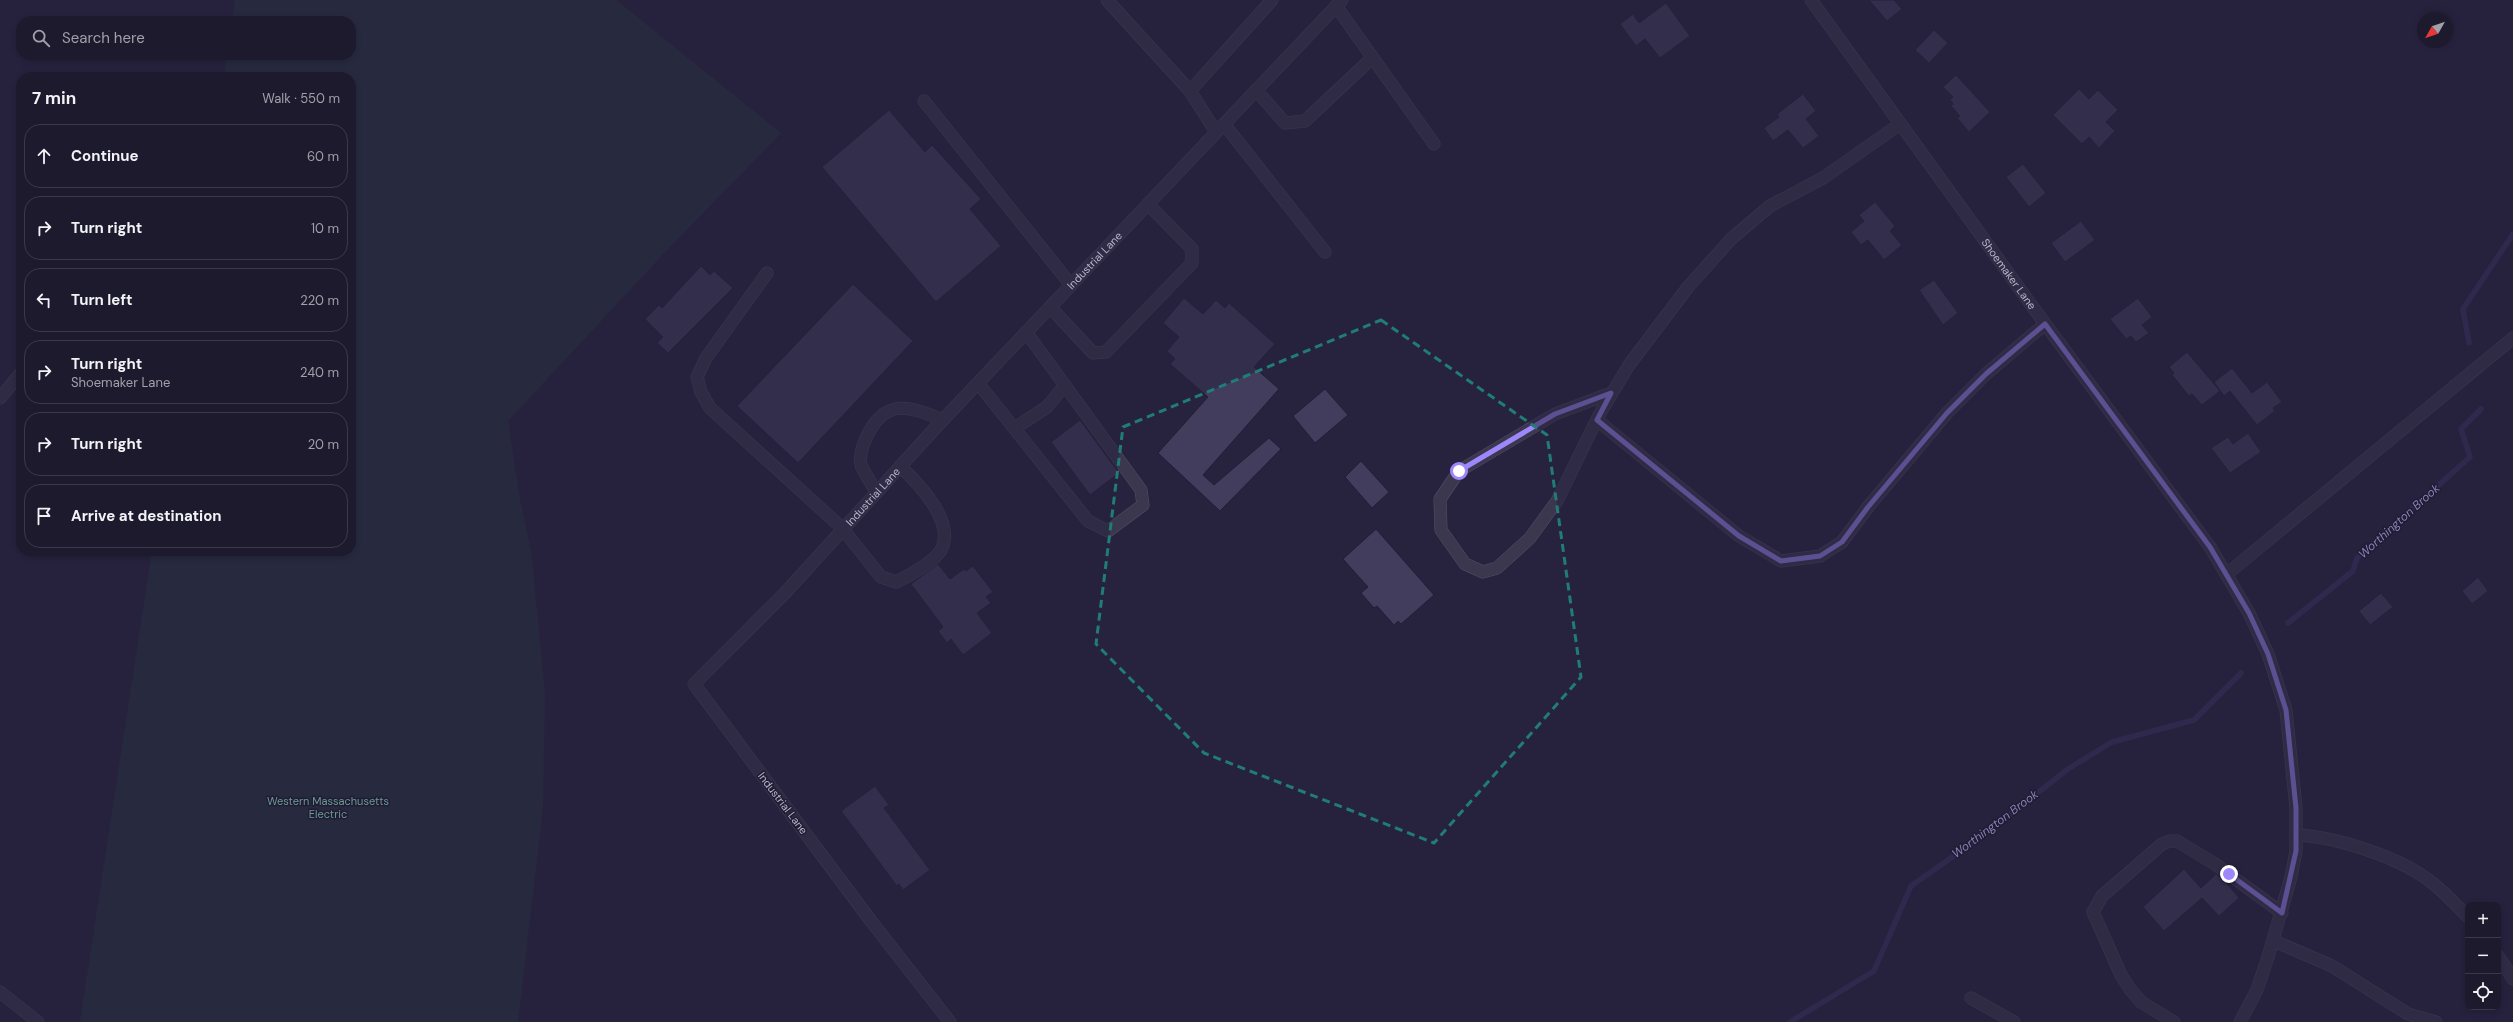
<!DOCTYPE html>
<html lang="en">
<head>
<meta charset="utf-8">
<style>
	:root { --surface:#1d1a2e; --page:#2a273a; --text:#f1f3f6; --muted:#a0a1aa; --line:#3b384a }
	body { margin:0; font-family:"DM Sans",sans-serif; background:var(--page); color:var(--text) }
	.controls { position:absolute; right:12px; bottom:12px; display:grid; overflow:hidden; border-radius:8px; box-shadow:0 2px 6px #0003 }
	.controls button { width:36px; height:36px; display:grid; place-items:center; padding:0; border:0; border-bottom:1px solid var(--line); background:var(--surface); color:var(--text); font:20px sans-serif }
	.compass { position:absolute; left:2417px; top:12px; width:36px; height:36px; border-radius:50%; background:var(--surface); box-shadow:0 2px 6px #0003; rotate:230deg }
	.stop { position:absolute; width:12px; height:12px; margin:-9px; border:3px solid #9d87fb; border-radius:50%; background:#fff }
	.stop.end { background:#9d87fb; border-color:#fff; box-shadow:0 1px 4px #0008 }
	.list { margin:0; padding:0; list-style:none }
	h2 { display:flex; justify-content:space-between; align-items:center; height:52px; margin:0; padding:0 16px; font-size:17px }
	h2 small { font-size:13px; font-weight:400; color:var(--muted) }
	.list li { display:grid; grid-template-columns:26px 1fr auto; gap:12px; align-items:center; box-sizing:border-box; height:64px; margin:0 8px 8px; padding:0 8px; border:1px solid var(--line); border-radius:16px }
	.list b { display:block; font-size:15px; white-space:nowrap }
	.list p { margin:0; font-size:13px; white-space:nowrap; color:var(--muted) }
	.list em { font-size:13px; font-style:normal; color:var(--muted) }
	.icon { flex:none; width:22px; height:22px; fill:none; stroke:currentColor; stroke-width:2; stroke-linecap:round; stroke-linejoin:round }
	.map { position:relative; flex:none; width:2513px; height:1022px; overflow:hidden }
	.search { position:absolute; background:var(--surface); box-shadow:0 2px 6px #0003; left:16px; top:16px; width:340px; height:44px; display:flex; align-items:center; gap:10px; box-sizing:border-box; padding:0 14px; border-radius:16px; color:var(--muted); font-size:15px }
	.panel { position:absolute; background:var(--surface); box-shadow:0 2px 6px #0003; left:16px; top:72px; width:340px; height:484px; border-radius:16px }
	.map>svg:first-child { display:block }
</style>
</head>
<body>
<div class="map">
<svg width="2513" height="1022" viewBox="0 0 2513 1022">
	<rect width="100%" height="100%" fill="#27233e"/>
	<path fill="#283142" d="M 235,0 L 616,0 L 781,133 L 668,249 L 508,421 L 520,500 L 531,551 L 545,694 L 543,807 L 518,1022 L 80,1022 L 152,551 L 351,551 L 351,77 L 224,77 L 227,55 L 351,55 L 351,21 L 232,21 Z"/>
	<g fill="none" stroke-linecap="round" stroke-linejoin="round">
		<g stroke="#393160" stroke-width="5.5">
			<path d="M 2469,343 L 2463,309 L 2513,234"/>
			<path d="M 2288,623 L 2353,571 L 2357,558 L 2470,457 L 2461,429 L 2481,409"/>
			<path d="M 1790,1022 L 1874,971 L 1911,886 L 1985,834 L 2068,769 L 2112,742 L 2194,720 L 2241,673"/>
		</g>
	</g>
	<g fill="#423d5d" stroke="#221e35">
		<path d="M 1869,0 L 1894,0 L 1902,9 L 1887,21 Z"/>
		<path d="M 1666,3 L 1690,36 L 1660,58 L 1645,39 L 1636,46 L 1620,24 L 1633,14 L 1639,23 Z"/>
		<path d="M 1934,30 L 1948,43 L 1929,63 L 1915,50 Z"/>
		<path d="M 1956,75 L 1990,112 L 1969,132 L 1957,118 L 1960,116 L 1951,106 L 1953,104 L 1950,100 L 1953,97 L 1943,87 Z"/>
		<path d="M 2079,89 L 2089,99 L 2098,90 L 2118,110 L 2106,122 L 2115,131 L 2099,148 L 2089,137 L 2082,144 L 2053,115 Z"/>
		<path d="M 1803,94 L 1816,111 L 1806,119 L 1819,136 L 1803,148 L 1788,130 L 1773,141 L 1764,128 L 1779,117 L 1777,114 Z"/>
		<path d="M 889,110 L 925,152 L 932,145 L 981,199 L 970,209 L 1001,246 L 936,302 L 822,167 Z"/>
		<path d="M 2023,164 L 2046,193 L 2029,207 L 2006,177 Z"/>
		<path d="M 1875,202 L 1895,226 L 1890,231 L 1902,245 L 1884,260 L 1868,240 L 1861,245 L 1851,232 L 1864,221 L 1859,215 Z"/>
		<path d="M 2081,221 L 2095,240 L 2065,262 L 2051,243 Z"/>
		<path d="M 701,266 L 710,275 L 714,271 L 733,288 L 668,353 L 657,343 L 663,337 L 645,319 L 659,305 L 662,308 Z"/>
		<path d="M 1934,280 L 1958,313 L 1943,325 L 1919,290 Z"/>
		<path d="M 853,284 L 913,341 L 798,463 L 737,406 Z"/>
		<path d="M 1184,298 L 1203,314 L 1216,300 L 1225,308 L 1229,303 L 1275,344 L 1254,367 L 1279,389 L 1203,475 L 1214,485 L 1269,438 L 1281,449 L 1220,511 L 1158,453 L 1208,397 L 1170,364 L 1175,359 L 1167,351 L 1179,337 L 1163,323 Z"/>
		<path d="M 2138,298 L 2152,317 L 2142,325 L 2149,333 L 2136,342 L 2131,336 L 2126,339 L 2110,319 Z"/>
		<path d="M 2187,352 L 2220,391 L 2202,405 L 2192,394 L 2189,396 L 2172,375 L 2174,373 L 2169,367 Z"/>
		<path d="M 2232,368 L 2252,393 L 2267,382 L 2282,402 L 2273,408 L 2275,411 L 2257,425 L 2230,391 L 2224,396 L 2214,382 Z"/>
		<path d="M 1325,389 L 1348,415 L 1315,443 L 1293,416 Z"/>
		<path d="M 1080,420 L 1119,473 L 1090,495 L 1051,442 Z"/>
		<path d="M 2248,433 L 2261,452 L 2230,473 L 2211,448 L 2228,437 L 2233,444 Z"/>
		<path d="M 1361,461 L 1389,492 L 1372,508 L 1345,477 Z"/>
		<path d="M 1376,529 L 1434,595 L 1401,624 L 1398,621 L 1394,625 L 1377,606 L 1374,608 L 1361,593 L 1368,587 L 1343,559 Z"/>
		<path d="M 938,564 L 950,579 L 964,569 L 966,571 L 973,566 L 993,592 L 986,597 L 991,603 L 977,613 L 992,633 L 963,655 L 951,639 L 947,643 L 938,631 L 943,627 L 911,584 Z"/>
		<path d="M 2478,577 L 2488,591 L 2472,604 L 2462,591 Z"/>
		<path d="M 2381,593 L 2393,607 L 2370,625 L 2359,611 Z"/>
		<path d="M 875,786 L 889,805 L 884,808 L 930,870 L 903,890 L 899,884 L 897,886 L 841,811 Z"/>
		<path d="M 2184,869 L 2201,888 L 2216,874 L 2224,880 L 2239,898 L 2219,916 L 2202,898 L 2164,931 L 2143,907 Z"/>
	</g>
	<g fill="none" stroke-linecap="round" stroke-linejoin="round">
		<g stroke="#534f66" stroke-width="13">
			<g id="minor">
				<path d="M 1107,0 L 1190,91 L 1216,132"/>
				<path id="s1" d="M 1811,0 L 2035,310 L 2210,547 L 2249,613 L 2268,654 L 2286,710 L 2296,808 L 2296,851 L 2291,877 L 2268,957 L 2257,990 L 2240,1022"/>
				<path d="M 1336,6 L 1434,144"/>
				<path d="M 1256,90 L 1285,123 L 1305,121 L 1372,58"/>
				<path d="M 1190,91 L 1272,0"/>
				<path d="M 924,101 L 1071,285"/>
				<path d="M 1224,124 L 1325,252"/>
				<path d="M 767,273 L 706,358 L 697,377 L 701,392 L 710,408 L 842,528 L 881,577 L 896,582 C 909,576 934,562 941,550 C 956,522 918,483 900,466"/>
				<path d="M 1050,307 L 1093,353 L 1106,352 L 1192,263 L 1192,249 L 1148,204"/>
				<path d="M 978,383 L 1088,521 L 1108,531 L 1143,505 L 1141,490 L 1026,332"/>
				<path d="M 1611,393 L 1555,414 L 1459,471 L 1440,499 L 1441,530 L 1465,564 L 1483,572 L 1497,568 L 1530,538 L 1557,501 L 1599,415 L 1629,365 L 1688,287 L 1731,239 L 1770,206 L 1823,178 L 1900,124"/>
				<path d="M 0,398 L 21,373"/>
				<path d="M 1597,420 L 1739,536 L 1781,561 L 1820,556 L 1842,542 L 1868,507 L 1947,413 L 1986,374 L 2045,324"/>
				<path d="M 1015,428 L 1047,407 L 1065,385"/>
				<path d="M 876,492 C 871,483 865,474 861,465 C 859,457 863,445 866,438 C 885,397 909,406 943,420"/>
				<path d="M 2227,574 L 2513,338"/>
				<path d="M 2296,835 C 2338,837 2403,858 2435,885 C 2447,895 2457,906 2468,917"/>
				<path d="M 2274,941 L 2332,966 L 2408,1014 L 2436,1022"/>
				<path d="M 2498,956 L 2513,979"/>
				<path d="M 0,992 L 38,1022"/>
				<path d="M 1971,998 L 2014,1022"/>
				<path id="s2" d="M 950,1022 L 871,921 L 694,684 L 785,593 L 938,425 L 1342,0"/>
				<path d="M 2174,1022 L 2141,1002 L 2130,989 L 2121,975 L 2093,912 L 2102,896 L 2162,844 L 2170,841 L 2177,841 L 2215,864 L 2282,913"/>
			</g>
		</g>
		<use href="#minor" stroke="#3b374e" stroke-width="12"/>
	</g>
	<g fill="none" stroke-linecap="round" stroke-linejoin="round">
		<path stroke="#9d87fb" stroke-width="5" d="M 1459,471 L 1555,414 L 1611,393 L 1597,420 L 1739,536 L 1781,561 L 1820,556 L 1842,542 L 1868,507 L 1947,413 L 1986,374 L 2045,324 L 2210,547 L 2249,613 L 2268,654 L 2286,710 L 2296,808 L 2296,851 L 2282,913 L 2229,874"/>
	</g>
	<path d="M0 0H2513V1022H0ZM 1381,320 L 1547,435 L 1581,677 L 1434,843 L 1204,753 L 1096,644 L 1123,427 Z" fill="#27233e" fill-opacity=".55" fill-rule="evenodd"/>
	<path fill="none" stroke="#207c77" stroke-width="3" stroke-dasharray="8 5" stroke-linejoin="round" d="M 1381,320 L 1547,435 L 1581,677 L 1434,843 L 1204,753 L 1096,644 L 1123,427 Z"/>
	<g text-anchor="middle" dominant-baseline="central" stroke-width="3" stroke-linejoin="round" paint-order="stroke">
		<g font-size="11" fill="#b8b3c9" stroke="#201c33">
			<text stroke="none"><textPath href="#s2" startOffset="1007">Industrial Lane</textPath></text>
			<text stroke="none"><textPath href="#s1" startOffset="338">Shoemaker Lane</textPath></text>
			<text stroke="none"><textPath href="#s2" startOffset="683">Industrial Lane</textPath></text>
			<text transform="translate(783 803) rotate(53)">Industrial Lane</text>
		</g>
		<g font-size="11" fill="#6a9b92" stroke="#201c33">
			<text x="328" y="801">Western Massachusetts<tspan x="328" dy="13">Electric</tspan></text>
		</g>
		<g font-size="12" font-style="italic" fill="#8a81b6" stroke="#201c33">
			<text transform="translate(2399 521) rotate(-42)">Worthington Brook</text>
			<text transform="translate(1995 824) rotate(-37)">Worthington Brook</text>
		</g>
	</g>
</svg>
<div class="controls">
<button>+</button>
<button>−</button>
<button><svg class="icon" aria-label="locate" viewBox="0 0 24 24"><circle cx="12" cy="12" r="6"/><path d="M12 2v4M12 18v4M2 12h4M18 12h4"/></svg></button>
</div>
<svg class="compass" viewBox="-18 -18 36 36"><path d="M0-13l5 13h-10z" fill="#e53935"/><path d="M0 13l5-13h-10z" fill="#a0a1aa"/></svg>
<div class="stop" style="left:1459px;top:471px"></div>
<div class="stop end" style="left:2229px;top:874px"></div>
<div class="search"><svg class="icon" aria-label="search" viewBox="0 0 24 24"><circle cx="10" cy="10" r="6"/><path d="M15 15l6 6"/></svg>Search here</div>
<section class="panel">
<h2>7 min<small>Walk · 550 m</small></h2>
<ul class="list">
<li><svg class="icon" aria-label="ahead" viewBox="0 0 24 24"><path d="M12 20V5M6 11l6-6 6 6"/></svg><div><b>Continue</b></div><em>60 m</em></li>
<li><svg class="icon" aria-label="right" viewBox="0 0 24 24"><path d="M7 20v-9h11M14 6l5 5-5 5"/></svg><div><b>Turn right</b></div><em>10 m</em></li>
<li><svg class="icon" aria-label="left" viewBox="0 0 24 24"><path d="M17 20v-9H6M10 6l-5 5 5 5"/></svg><div><b>Turn left</b></div><em>220 m</em></li>
<li><svg class="icon" aria-label="right" viewBox="0 0 24 24"><path d="M7 20v-9h11M14 6l5 5-5 5"/></svg><div><b>Turn right</b><p>Shoemaker Lane</p></div><em>240 m</em></li>
<li><svg class="icon" aria-label="right" viewBox="0 0 24 24"><path d="M7 20v-9h11M14 6l5 5-5 5"/></svg><div><b>Turn right</b></div><em>20 m</em></li>
<li><svg class="icon" aria-label="arrive" viewBox="0 0 24 24"><path d="M6 21V4h12l-3 4 3 4H6"/></svg><div><b>Arrive at destination</b></div></li>
</ul>
</section>
</div>
</body>
</html>
